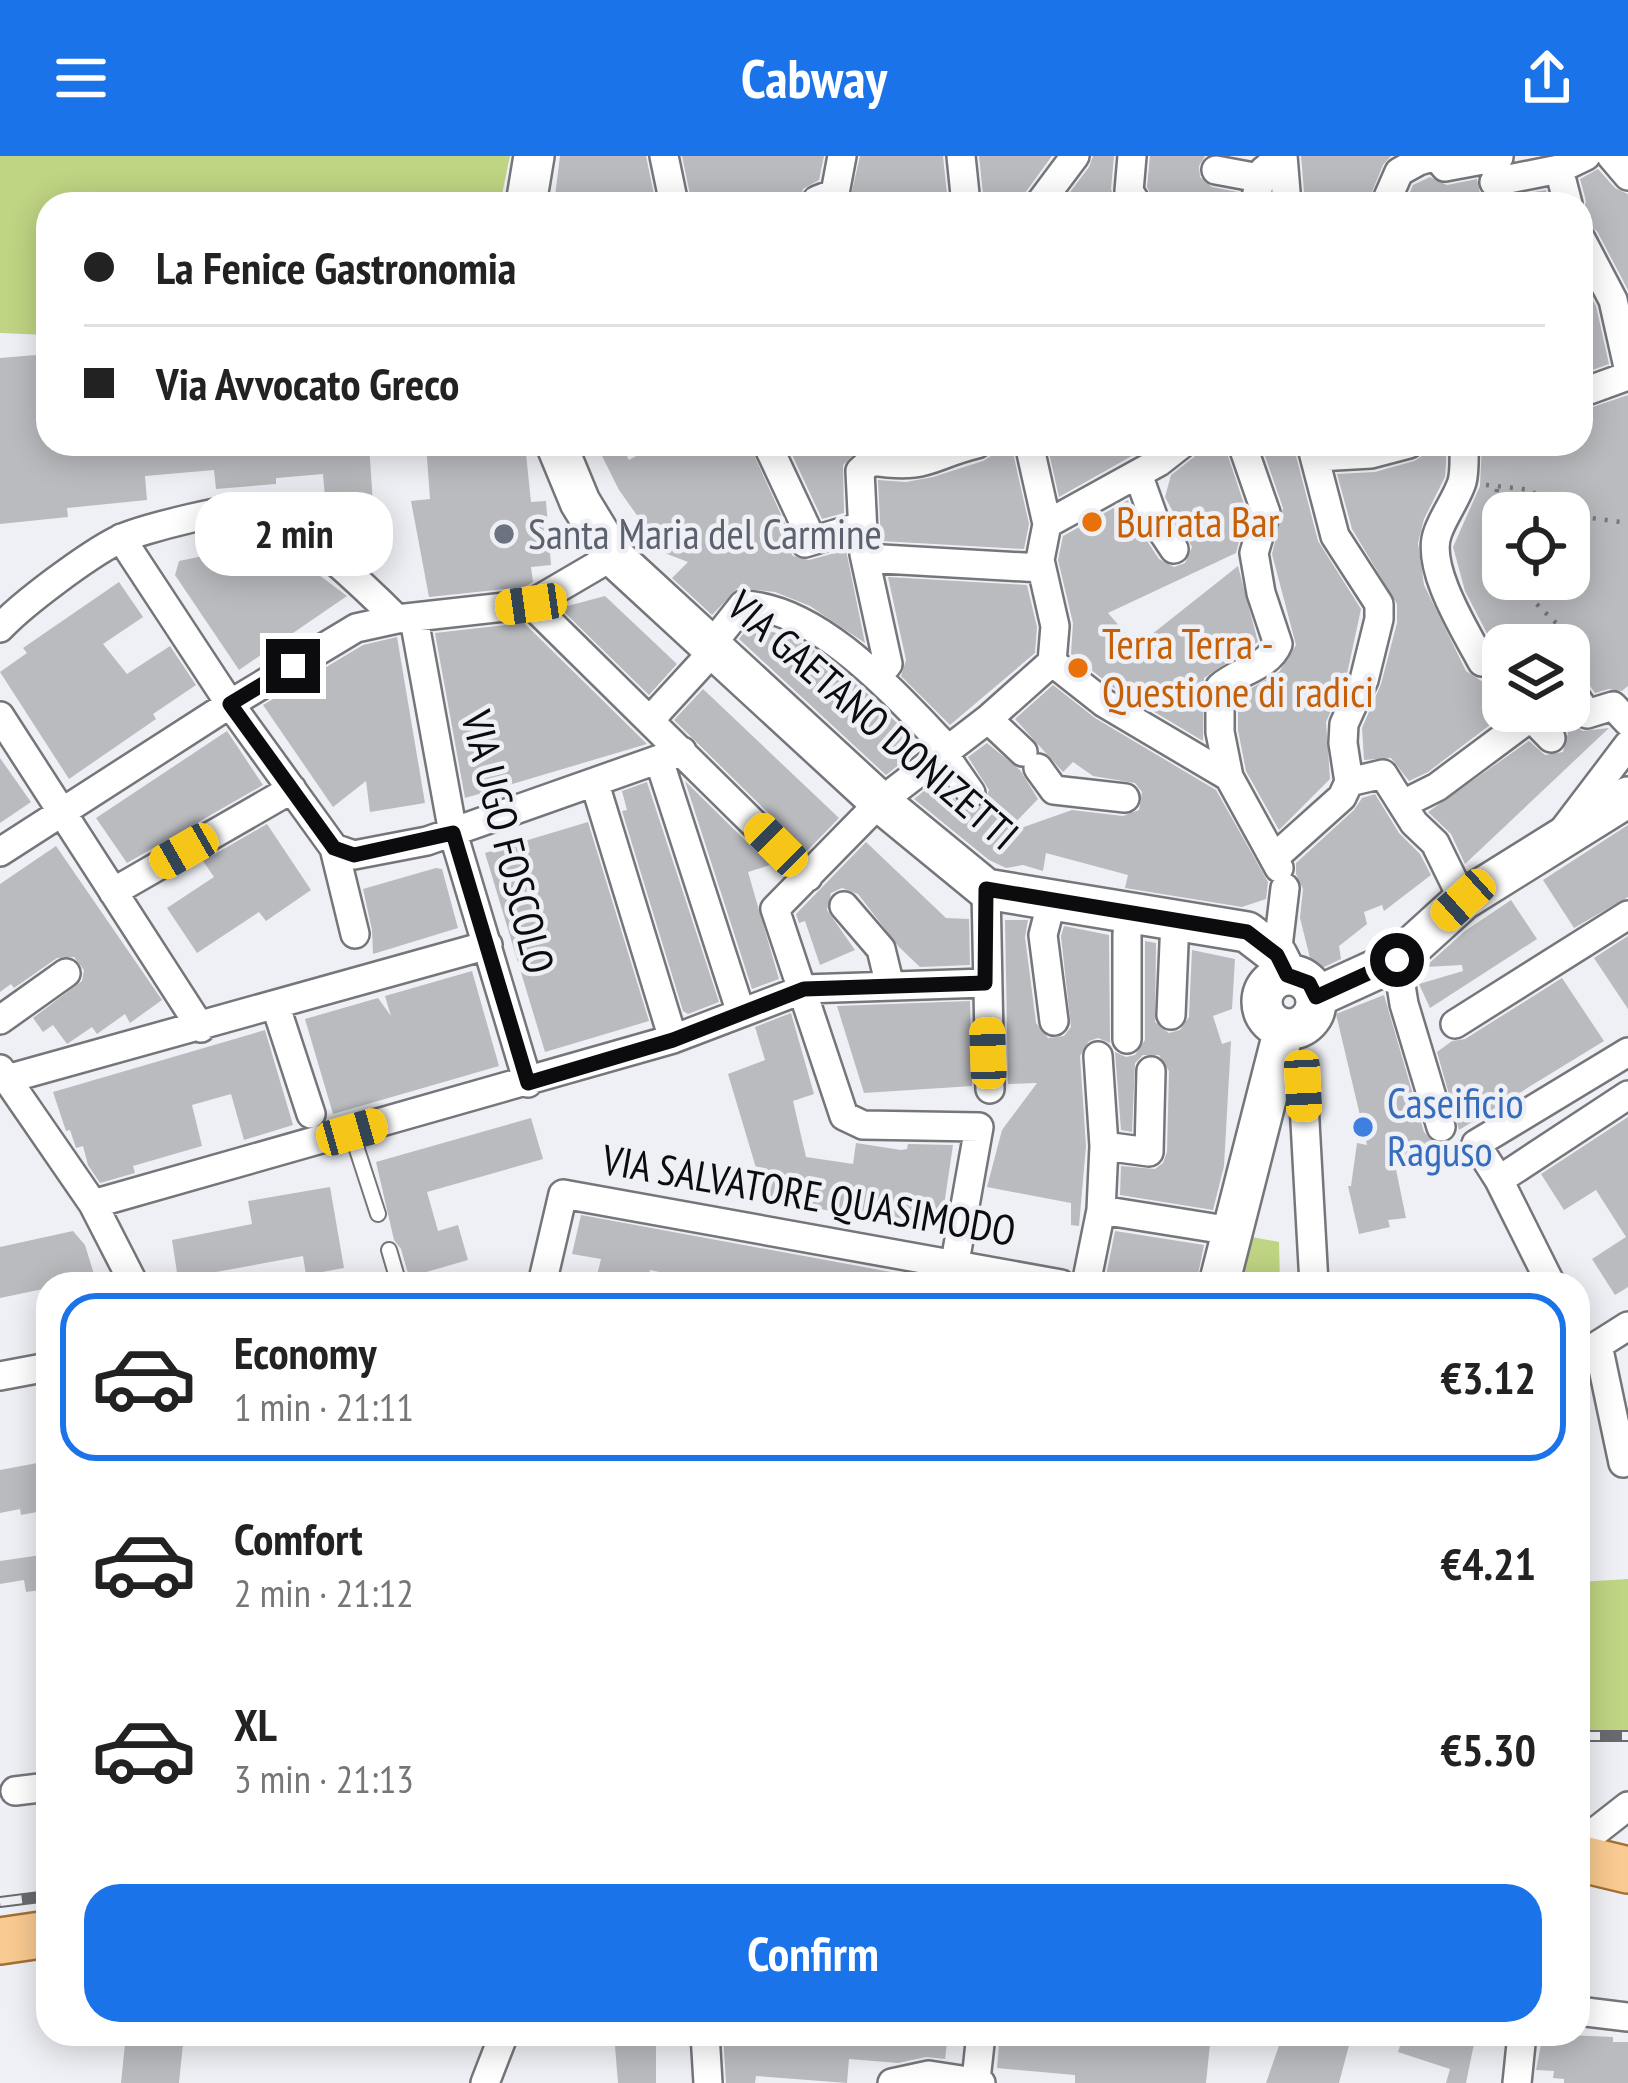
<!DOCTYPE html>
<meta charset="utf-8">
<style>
:root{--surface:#fff;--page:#f2f2f2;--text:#222;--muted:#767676;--line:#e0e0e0;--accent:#1a73e8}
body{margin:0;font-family:"PT Sans Narrow",sans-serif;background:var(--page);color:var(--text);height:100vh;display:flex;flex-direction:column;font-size:45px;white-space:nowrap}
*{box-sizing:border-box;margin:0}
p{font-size:39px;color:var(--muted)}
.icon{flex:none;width:66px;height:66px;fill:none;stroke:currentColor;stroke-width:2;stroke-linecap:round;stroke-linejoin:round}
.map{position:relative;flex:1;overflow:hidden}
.drawer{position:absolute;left:36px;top:1116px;width:1554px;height:774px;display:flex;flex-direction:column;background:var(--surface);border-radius:36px;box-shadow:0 6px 30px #0003}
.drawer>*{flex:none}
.top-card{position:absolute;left:36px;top:36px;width:1557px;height:264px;border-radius:36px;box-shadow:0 6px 30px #0003;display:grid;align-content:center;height:264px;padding:0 48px;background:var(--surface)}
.tools{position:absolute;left:1482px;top:336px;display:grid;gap:24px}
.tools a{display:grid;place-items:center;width:108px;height:108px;border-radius:24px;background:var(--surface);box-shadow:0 6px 30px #0003;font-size:60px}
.end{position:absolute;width:54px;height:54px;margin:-27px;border:15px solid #0c0c0e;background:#fff;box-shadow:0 0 0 6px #fff}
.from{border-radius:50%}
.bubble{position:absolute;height:84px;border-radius:36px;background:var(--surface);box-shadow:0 6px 30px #0003;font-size:39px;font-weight:700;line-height:84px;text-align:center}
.car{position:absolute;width:36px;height:72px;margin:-36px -18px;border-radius:15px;box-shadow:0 0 9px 3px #0007;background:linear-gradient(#f5c518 24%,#345 0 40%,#f5c518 0 76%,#345 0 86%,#f5c518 0)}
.top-card b{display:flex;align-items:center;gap:42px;height:114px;font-size:45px}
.top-card b+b{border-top:3px solid var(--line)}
.top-card i{width:30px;height:30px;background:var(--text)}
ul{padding:21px 0 0;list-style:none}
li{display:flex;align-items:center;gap:36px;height:168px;margin:0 24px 18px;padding:0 24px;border:6px solid transparent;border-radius:36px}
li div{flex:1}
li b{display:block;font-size:45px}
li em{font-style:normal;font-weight:700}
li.on{border-color:var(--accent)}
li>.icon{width:108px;height:108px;stroke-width:1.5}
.action{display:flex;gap:24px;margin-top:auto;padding:24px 48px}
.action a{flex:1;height:138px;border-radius:36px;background:var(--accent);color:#fff;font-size:48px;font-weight:700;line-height:138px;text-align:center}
header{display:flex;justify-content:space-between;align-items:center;height:156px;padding:0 48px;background:var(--accent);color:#fff;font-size:54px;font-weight:700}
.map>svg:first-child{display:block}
.green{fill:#bfd583}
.building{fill:#b9bbbf;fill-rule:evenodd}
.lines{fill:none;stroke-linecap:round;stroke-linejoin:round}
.lane-casing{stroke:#75767a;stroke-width:18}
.street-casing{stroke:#75767a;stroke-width:32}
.secondary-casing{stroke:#75767a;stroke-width:44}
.primary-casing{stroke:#a37033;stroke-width:50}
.path{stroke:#77787b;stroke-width:4.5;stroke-dasharray:3 9;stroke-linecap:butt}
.lane{stroke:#fff;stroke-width:14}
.street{stroke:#fff;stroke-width:27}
.secondary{stroke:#fff;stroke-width:39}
.primary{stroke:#f9ca91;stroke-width:45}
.rail-casing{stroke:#696a6d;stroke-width:12}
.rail{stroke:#eff0f5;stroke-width:8;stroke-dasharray:22;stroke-linecap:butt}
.route{stroke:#0c0c0e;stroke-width:15}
.food-dot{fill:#e8710a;stroke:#eff0f5;stroke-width:4.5}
.worship-dot{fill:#6b7280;stroke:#eff0f5;stroke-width:4.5}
.shop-dot{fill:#3f7fe0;stroke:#eff0f5;stroke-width:4.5}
.labels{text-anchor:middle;stroke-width:9;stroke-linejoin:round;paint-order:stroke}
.food-label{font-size:42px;fill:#c56008;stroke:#eff0f5;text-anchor:start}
.worship-label{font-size:42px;fill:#5b616d;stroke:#eff0f5;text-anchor:start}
.street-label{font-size:42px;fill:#0c0c0e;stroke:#eff0f5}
.shop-label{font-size:42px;fill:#366cbe;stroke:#eff0f5;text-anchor:start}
</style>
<header><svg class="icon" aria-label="menu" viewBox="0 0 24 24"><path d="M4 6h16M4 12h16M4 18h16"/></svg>Cabway<svg class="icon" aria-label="share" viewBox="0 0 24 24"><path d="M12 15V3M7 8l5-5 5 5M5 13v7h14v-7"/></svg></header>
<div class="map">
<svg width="1628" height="1927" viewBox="0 0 1628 1927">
<rect width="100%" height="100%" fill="#eff0f5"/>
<path class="green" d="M0,0H510L500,48H48V179L0,177Z
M1241,1079L1279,1086L1280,1128H1230Z
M1628,1423V1576L1578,1577V1426Z"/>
<path class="building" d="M560,0H646L656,48H554Z
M682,0H824L819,24L803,33L799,48H692Z
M860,0H943L948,48H849Z
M979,0H1052L1025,37L1021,48H984Z
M1093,0H1114L1111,33L1116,48H1061L1089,11Z
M1150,0H1205L1199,10L1200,21L1212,31L1238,36L1236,48H1155L1147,31Z
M1301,0H1391L1383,9L1367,48H1305Z
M1598,13L1615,32L1628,38V134L1597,75L1581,65L1586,45L1580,23Z
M1430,21L1447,29L1477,23L1480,37L1489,43L1546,34L1549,48H1405L1413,29Z
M1581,122L1596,150L1609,208L1581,218Z
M48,198V288H369L373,348L380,378L335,381L328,376L323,318L276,322V328L216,333L214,314L145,320L147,344L67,352L68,361L0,368V202Z
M1628,239V530L1622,535L1609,533L1595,537L1583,520L1569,513V489H1493L1465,435L1453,391L1480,330L1482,288H1581V255ZM1503,357H1569V423H1503Z
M426,288H525L531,346L546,345L551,409L531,411L533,426L525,431L429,441L411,345L430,343Z
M596,288H621L629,304L657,288H749L788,374V393L793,400L809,404L846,394L865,487L810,450L775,436L738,432L712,459L672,422L688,406L649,391L636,365L639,362L619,334Z
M787,288H865L843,309L844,357L822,363Z
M995,288H1011L1029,368L1024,393L881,385L878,324L906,326L933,321L983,305L991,300Z
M1047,288H1153L1059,341Z
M1200,288H1224L1247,357L1236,397L1108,457L1137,490L1238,410L1258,486L1204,522L1203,585L1114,532L1071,498L1073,467L1058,404L1063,380L1128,344L1139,373L1159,403L1174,411L1185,407L1192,391L1165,341L1171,319L1194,301Z
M1261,288H1293L1318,385L1361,453L1347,518L1326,566L1330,623L1279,674L1246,615L1238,574V540L1279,516L1296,489L1272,398L1283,352Z
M1427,288H1446V307L1445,321L1424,363L1418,387L1424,429L1466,515L1503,539V555L1507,556L1428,616L1409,625L1391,602L1364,604L1362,572L1381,528L1397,467V448L1352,373L1337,318L1375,316L1414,305L1422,300Z
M241,371H255L347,440L239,514L175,419L179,405L223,396Z
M888,421L1027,429L1037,471L1035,497L950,569L901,520L906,504Z
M119,426L143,461L103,488L127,518L170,490L196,529L153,558L156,563L69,623L0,516L27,497L23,492Z
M605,440L677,508L649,539L560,452Z
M524,467L647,588L465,642L435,477Z
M750,469L793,482L819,497L869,539L921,591L886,619L739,483Z
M397,481L425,647L370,656L366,625L333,651L263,549L363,489Z
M1053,529L1095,562L1216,634L1268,726L1266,743L1242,751L1125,732L1128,719L1046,697L1043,715L1023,709L1006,712L989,704L914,643L939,623L962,653L982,651L989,634L968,601L987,587L1020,614L1038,643L1004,678L1072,654L1123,660L1139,654L1142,636L1135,627L1093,620L1073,606L1063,616L1015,563Z
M703,533L839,662L807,695L674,564Z
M1550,555H1563L1582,575L1609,572L1465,708L1451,678L1428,656L1529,585L1545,599L1563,596L1568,577Z
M227,575L263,629L127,707L96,662Z
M0,602L31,646L0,667Z
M685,625L770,709L748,716L779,823L752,833Z
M647,626L719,846L688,858L683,855L622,655L627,654L622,635Z
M1375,638L1399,677L1420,698L1431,719L1384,755L1382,749L1364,756L1367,768L1339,790L1341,803L1318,814L1311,806L1300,762L1303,733L1296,718V707L1354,654L1362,642Z
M588,666L649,865L545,896L485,697Z
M267,668L311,734L266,765L259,756L197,797L167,752L214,721L203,705Z
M1628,669V741L1574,772L1543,724Z
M866,686L946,762L969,763L970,809L920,811L899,791L858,738L842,732L831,737L827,754L855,794L820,809L805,765L799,767L796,758Z
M56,690L162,844L130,867L125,858L97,878L92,871L67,888L53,869L43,876L33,862L82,825L84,814L74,801L57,802L14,832L11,828L0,836V728Z
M436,712L442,713L458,772L373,798L372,774L363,733Z
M1511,744L1537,783L1430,852L1419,828L1463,815L1462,809L1425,811L1465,775Z
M1005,764H1028L1025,781L1036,867L1048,882L1064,880L1071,871L1061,780L1064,770L1109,779L1110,887L1098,882L1089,885L1080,900L1086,990L1079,1070L1071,1069V1047L987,1031L1002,974L1037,927L1008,928Z
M1628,780V853L1594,802Z
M1145,785L1156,787L1155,866L1169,877L1180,874L1189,861L1192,794L1235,803L1232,853L1213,860L1222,888L1231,885L1224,1010L1213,1054L1120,1039L1121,1010L1155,1013L1163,1007L1167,996L1169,915L1159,899H1143L1135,907L1132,976L1121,974L1115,896L1126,901L1135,899L1145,884Z
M472,815L499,910L333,958L305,863L378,842L391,860L385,840Z
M1562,822L1604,885L1459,974L1437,896L1452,885L1465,883Z
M1384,839L1424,976L1436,988L1435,993L1416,999L1418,1012L1394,1004L1406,1062L1388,1064L1390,1071L1359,1078L1348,1030H1351L1357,987L1367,989L1336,858Z
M970,845L972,930L864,937L837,850Z
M791,857L814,938L793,945L806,1001L853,1008L856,987L901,994L907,993L908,988L953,989L941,1070L861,1055L860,1060L851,1059L765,1042L728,918L765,904L755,871Z
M265,874L293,969L244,984L231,938L192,949L202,990L133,1010L135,1017L100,1027L88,1009L83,990L76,992L70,974L66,975L53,936Z
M1628,961V1131L1615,1139L1592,1103L1626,1081L1596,1034L1564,1054L1541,1018Z
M531,962L543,1003L427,1036L438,1075L458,1069L468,1104L409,1121L401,1093L394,1084L376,1006Z
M330,1031L344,1112L306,1119L303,1100L178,1123L172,1084L252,1068L248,1045Z
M581,1059L907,1119L906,1128H719L650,1114L647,1128H595L601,1103L572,1098Z
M73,1075L85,1089L97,1128H48V1132L0,1142V1091Z
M1115,1075L1204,1089L1196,1128H1147L1106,1120Z
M48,1305V1354L21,1359L20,1353L0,1357V1314Z
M48,1398V1433L26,1436L24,1424L0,1428V1405Z
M126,1878H184L179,1927H121Z
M614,1878H651L652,1887H656V1927H618Z
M723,1878H948L945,1903L926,1901L898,1907L849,1903L847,1927L756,1920L755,1927H726Z
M1000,1878H1211L1206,1927H1075V1919L997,1912Z
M1283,1878H1352L1339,1927H1266Z
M1404,1878H1476L1466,1927H1446L1450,1913L1398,1896Z
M1543,1878L1613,1881V1886H1628V1927H1564V1923L1553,1922L1554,1915L1536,1914Z"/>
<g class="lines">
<defs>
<path id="lane" d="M351,975L378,1058
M389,1094L399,1128
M348,1128L368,1125L369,1128"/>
<path id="street" d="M664,0L674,48
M961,0L966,48
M1132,0L1129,35L1137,48
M1283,0L1287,48
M1416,0L1419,5L1436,0L1445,11L1499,1
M1611,0L1628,20
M1559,13L1568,48
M1216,14L1259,22
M1494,26L1559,13L1586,0
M817,48V44L835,37L842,0
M1039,48L1075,0
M1254,48L1263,15L1281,0
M1385,48L1399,16L1419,5
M1581,83L1613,144L1628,211
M1581,237L1628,220
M767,288L806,371L805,387L862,370
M1029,288L1047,368L1040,404L1055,470L1052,506L1104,547L1229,621L1279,712
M1311,288L1335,380L1379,448V463L1364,524L1344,568L1343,587L1349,626
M1464,288C1464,299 1465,315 1462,326C1457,342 1444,359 1438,376C1424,410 1466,476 1482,506L1495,507L1503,521
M1318,301L1371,298L1409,288
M1138,318L1154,363L1174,393
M1047,368L1159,306L1182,288
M121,382L230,548L334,692L355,778
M865,402L1041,412
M531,448L808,721
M414,463L453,677L528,927
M0,472C22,448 88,399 118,384C138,374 242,347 261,353C292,361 372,438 397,463
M712,488L743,449C821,452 897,541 949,594
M878,520L888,508L864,398L860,315L871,305C928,314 928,300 977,288
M1569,531L1587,558L1613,550L1628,566
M1525,555L1551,582
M0,560L201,872
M988,563L1023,596
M650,564L716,492
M944,598L971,637
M659,604L741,857
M1038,612L1054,634L1125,642
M1229,621L1220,576V531C1238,515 1269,511 1278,488L1261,437L1254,397L1266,357L1242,288
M595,628L673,883
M1403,648L1437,631L1531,561
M1565,672L1628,589
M334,692L354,699L427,685L682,595
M0,696L230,548L356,472L397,463L531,448L613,400
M1275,701L1342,641L1349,626L1383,618L1414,667L1435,687L1463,744
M986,733L990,933
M113,736L292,633
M1052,744L1043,779L1054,865
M844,750L881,793L890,830
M1277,799L1285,732
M1397,804L1404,848L1441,971
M276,851L311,958
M1171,859L1175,764
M0,864L66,817
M1455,868L1628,759
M1127,883V778L1130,757
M1277,898L1303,930L1314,1128
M0,913L93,1048L134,1128
M7,923L488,789
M1104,990L1149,996L1151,915
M1499,1024L1628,939
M93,1048L673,883L804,833L985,827
M1101,1054L1232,1075
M955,1106L979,971L863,969L844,960L775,753L880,646L988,563L1052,506
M542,1128L563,1038L1061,1128
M1086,1128L1101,1054L1104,990L1098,900
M1551,1128L1499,1024L1476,988L1628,896
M1598,1189L1623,1307L1628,1305
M1598,1189L1628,1170
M0,1220L48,1211
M15,1635L48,1631
M1578,1694L1591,1679L1628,1650
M1578,1855L1628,1861
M705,1878L708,1927
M976,1924L981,1878
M485,1927L504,1878
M892,1927L929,1919L981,1927
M1517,1927L1522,1878"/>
<path id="secondary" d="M526,48L534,0
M556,288L580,346L613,400L880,646L986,733L1247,776L1277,799L1287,819
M1262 846a27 27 0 1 1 54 0a27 27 0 1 1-54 0Z
M1316,841L1397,804L1463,744L1628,641
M1219,1128L1284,873"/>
<path id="primary" d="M1578,1702L1628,1714
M0,1785L48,1778"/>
</defs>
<use href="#lane" class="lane-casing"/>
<use href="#street" class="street-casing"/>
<use href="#secondary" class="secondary-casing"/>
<use href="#primary" class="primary-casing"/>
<path class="path" d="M1486,329L1532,334L1543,352L1552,357
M1497,333C1494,364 1488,387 1503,415
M1569,359L1628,367
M1511,423L1555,466L1584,488L1575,508"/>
<use href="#lane" class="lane"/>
<use href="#street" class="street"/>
<use href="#secondary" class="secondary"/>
<use href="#primary" class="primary"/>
<defs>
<path id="rail" d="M1578,1580H1628
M0,1746L48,1740"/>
</defs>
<use href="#rail" class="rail-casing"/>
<use href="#rail" class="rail"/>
</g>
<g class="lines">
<path class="route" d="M293,510L230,548L334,692L354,699L453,677L528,927L673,884L804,833L985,827L986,733L1247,776L1277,799L1287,819L1309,827L1316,841L1397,804"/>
</g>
<g class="food-dot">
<circle cx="1092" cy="366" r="12"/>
<circle cx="1078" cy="512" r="12"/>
</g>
<circle class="worship-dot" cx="504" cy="378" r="12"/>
<circle class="shop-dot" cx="1363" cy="971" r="12"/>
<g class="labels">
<g class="food-label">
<text x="1116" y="381">Burrata Bar</text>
<text x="1102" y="503">Terra Terra -<tspan x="1102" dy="48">Questione di radici</tspan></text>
</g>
<g class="worship-label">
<text x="528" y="393">Santa Maria del Carmine</text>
</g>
<g class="street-label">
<text transform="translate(873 564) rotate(41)" y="15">VIA GAETANO DONIZETTI</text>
<text transform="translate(508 686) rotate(76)" y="15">VIA UGO FOSCOLO</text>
<text transform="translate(809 1039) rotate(10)" y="15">VIA SALVATORE QUASIMODO</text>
</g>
<g class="shop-label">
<text x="1387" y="962">Caseificio<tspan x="1387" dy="48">Raguso</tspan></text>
</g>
</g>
</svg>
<div class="tools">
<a><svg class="icon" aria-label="locate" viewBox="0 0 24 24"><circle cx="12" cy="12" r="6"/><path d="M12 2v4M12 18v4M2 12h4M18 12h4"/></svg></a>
<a><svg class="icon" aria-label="layers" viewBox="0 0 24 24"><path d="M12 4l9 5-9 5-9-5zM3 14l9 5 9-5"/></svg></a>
</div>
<i class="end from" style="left:1397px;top:804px"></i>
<i class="end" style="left:293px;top:510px"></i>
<div class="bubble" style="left:195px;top:336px;width:198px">2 min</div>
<i class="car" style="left:531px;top:448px;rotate:262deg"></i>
<i class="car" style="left:776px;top:689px;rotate:315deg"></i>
<i class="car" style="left:184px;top:695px;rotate:240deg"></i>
<i class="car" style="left:1463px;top:744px;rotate:228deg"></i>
<i class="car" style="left:988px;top:897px;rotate:358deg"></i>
<i class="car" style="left:1303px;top:930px;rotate:177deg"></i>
<i class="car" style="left:352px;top:976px;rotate:74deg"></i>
<div class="top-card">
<b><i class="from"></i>La Fenice Gastronomia</b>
<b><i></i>Via Avvocato Greco</b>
</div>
<section class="drawer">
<ul>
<li class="on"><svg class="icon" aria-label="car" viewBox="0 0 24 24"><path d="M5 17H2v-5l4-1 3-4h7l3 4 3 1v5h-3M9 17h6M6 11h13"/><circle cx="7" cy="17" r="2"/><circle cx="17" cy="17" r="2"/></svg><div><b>Economy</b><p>1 min · 21:11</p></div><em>€3.12</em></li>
<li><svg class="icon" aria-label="car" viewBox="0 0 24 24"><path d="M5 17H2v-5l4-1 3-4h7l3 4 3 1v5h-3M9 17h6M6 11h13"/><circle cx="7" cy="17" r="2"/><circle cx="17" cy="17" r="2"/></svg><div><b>Comfort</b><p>2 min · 21:12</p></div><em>€4.21</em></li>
<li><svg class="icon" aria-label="car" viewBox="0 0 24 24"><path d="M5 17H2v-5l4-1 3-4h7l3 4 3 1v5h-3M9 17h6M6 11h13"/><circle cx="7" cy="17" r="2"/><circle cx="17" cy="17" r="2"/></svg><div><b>XL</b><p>3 min · 21:13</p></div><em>€5.30</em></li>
</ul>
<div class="action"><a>Confirm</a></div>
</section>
</div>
